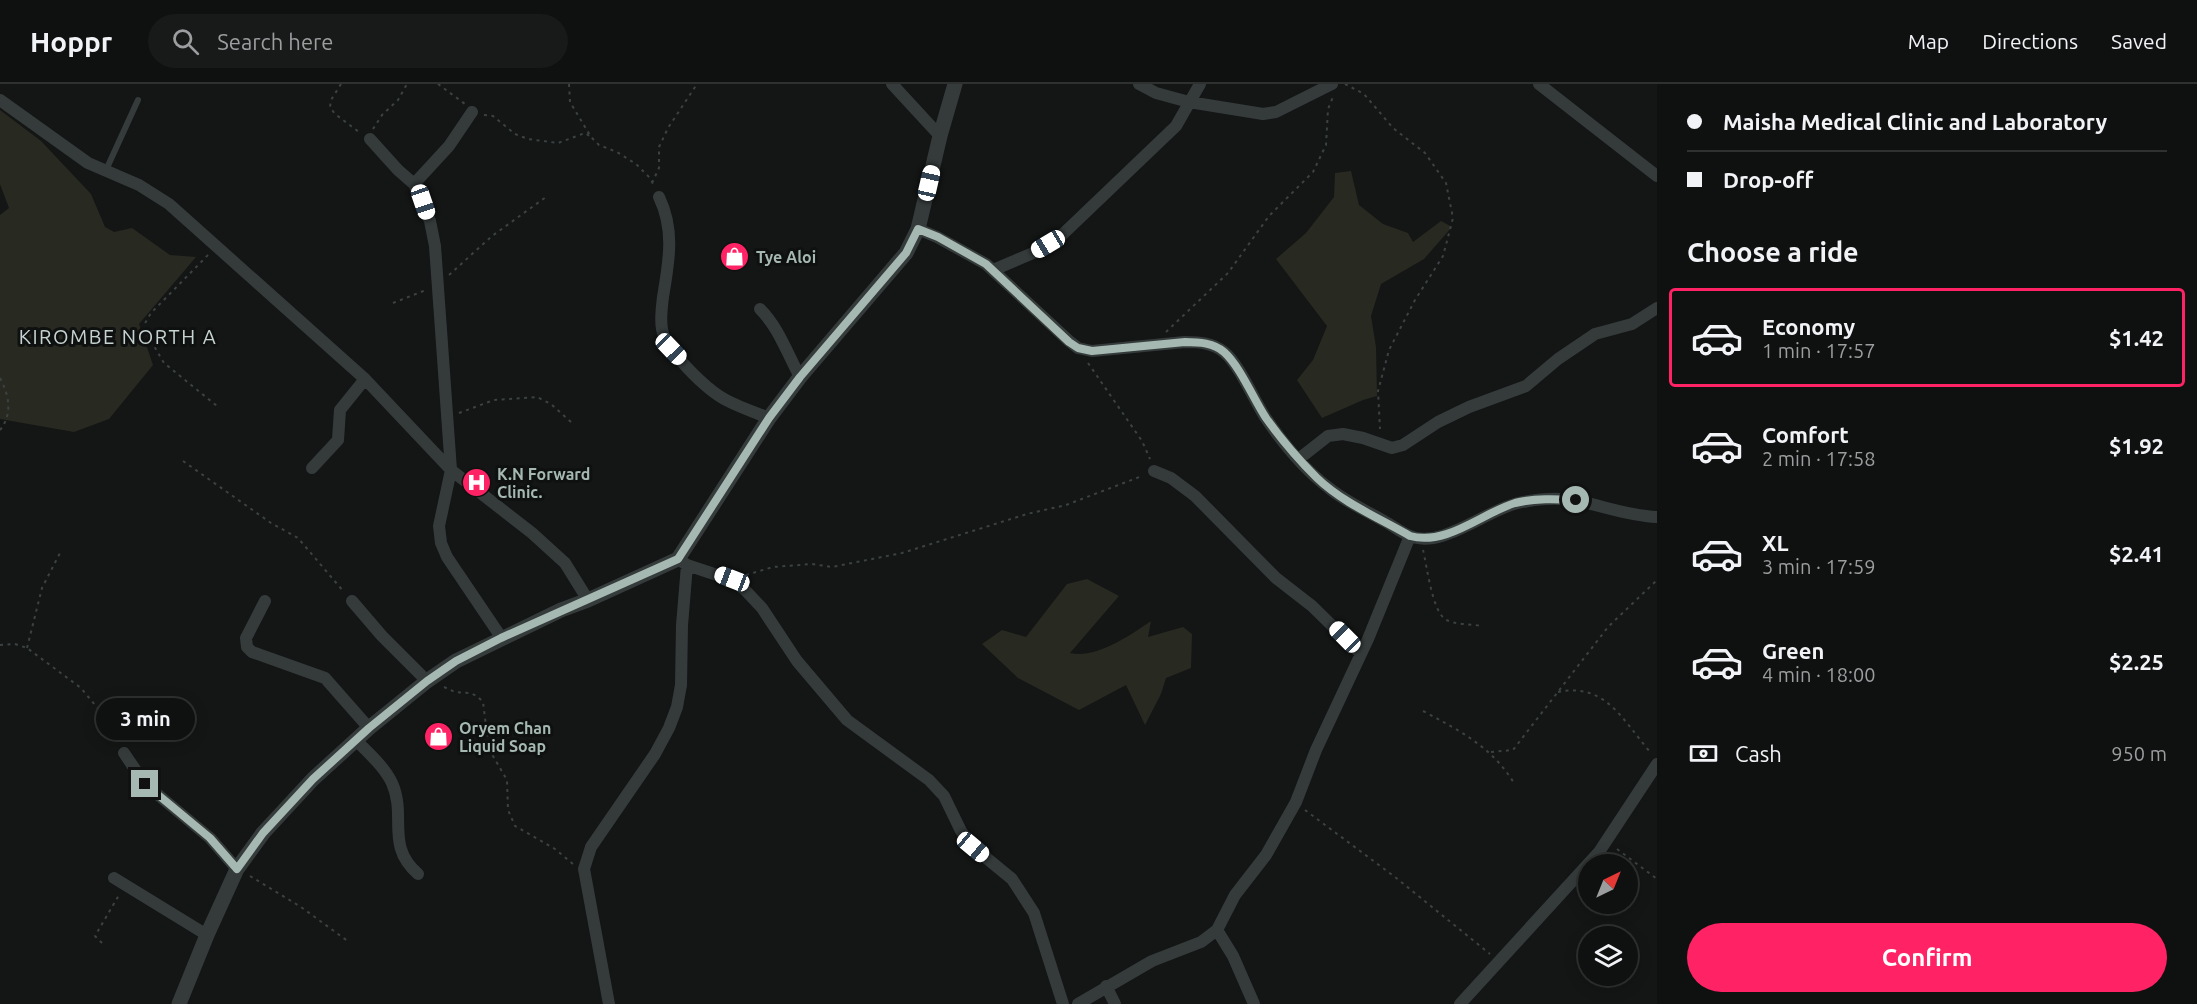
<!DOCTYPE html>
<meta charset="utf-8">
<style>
:root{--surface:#0f1010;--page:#181919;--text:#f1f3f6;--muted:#9b9d9f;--line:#2f3030;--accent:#ff2365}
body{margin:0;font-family:Ubuntu,sans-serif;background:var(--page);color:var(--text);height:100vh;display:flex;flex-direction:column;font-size:22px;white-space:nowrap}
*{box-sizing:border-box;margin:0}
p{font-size:20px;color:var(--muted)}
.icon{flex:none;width:33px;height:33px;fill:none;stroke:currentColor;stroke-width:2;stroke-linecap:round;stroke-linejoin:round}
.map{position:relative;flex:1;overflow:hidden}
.panel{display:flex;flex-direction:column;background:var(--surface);width:540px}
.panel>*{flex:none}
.guide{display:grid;align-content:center;height:132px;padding:0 30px;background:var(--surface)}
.needle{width:39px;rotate:43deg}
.buttons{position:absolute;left:1578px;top:770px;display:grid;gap:12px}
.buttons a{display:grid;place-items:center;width:60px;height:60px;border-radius:50%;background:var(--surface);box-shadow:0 3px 15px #0003,0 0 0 2px var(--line);font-size:30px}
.end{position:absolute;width:27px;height:27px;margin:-14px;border:8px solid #a5b8b2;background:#111;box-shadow:0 0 0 3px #111}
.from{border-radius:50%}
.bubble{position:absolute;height:42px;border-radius:21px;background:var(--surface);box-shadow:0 3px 15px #0003,0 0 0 2px var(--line);font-size:20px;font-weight:600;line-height:42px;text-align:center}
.car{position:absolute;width:18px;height:36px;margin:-18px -9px;border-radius:8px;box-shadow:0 0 4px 2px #0007;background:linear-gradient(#fff 24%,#345 0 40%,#fff 0 76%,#345 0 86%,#fff 0)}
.guide b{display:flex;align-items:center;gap:21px;height:57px;font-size:22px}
.guide b+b{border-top:2px solid var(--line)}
.guide i{width:15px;height:15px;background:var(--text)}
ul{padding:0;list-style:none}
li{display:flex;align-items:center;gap:18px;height:99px;margin:0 12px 9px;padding:0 18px;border:3px solid transparent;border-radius:6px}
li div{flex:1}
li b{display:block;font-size:22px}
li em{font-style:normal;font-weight:600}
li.current{border-color:var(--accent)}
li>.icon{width:54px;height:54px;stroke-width:1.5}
h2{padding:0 30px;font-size:27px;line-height:72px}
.pay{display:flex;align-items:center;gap:15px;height:66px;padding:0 30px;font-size:22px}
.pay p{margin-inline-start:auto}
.cta{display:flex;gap:12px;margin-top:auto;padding:12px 30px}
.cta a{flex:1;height:69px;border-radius:36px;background:var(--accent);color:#fff;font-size:24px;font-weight:600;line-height:69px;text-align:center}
header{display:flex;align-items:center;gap:36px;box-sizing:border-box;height:84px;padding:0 30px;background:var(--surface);border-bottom:2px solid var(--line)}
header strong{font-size:28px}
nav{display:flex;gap:33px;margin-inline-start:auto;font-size:21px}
.search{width:420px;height:54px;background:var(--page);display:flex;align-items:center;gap:15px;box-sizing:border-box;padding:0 21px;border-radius:33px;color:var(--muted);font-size:22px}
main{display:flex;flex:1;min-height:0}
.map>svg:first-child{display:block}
.green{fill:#282920}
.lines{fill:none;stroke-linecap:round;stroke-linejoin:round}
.path{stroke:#3b4241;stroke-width:2;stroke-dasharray:3 4.5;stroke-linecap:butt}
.service{stroke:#353b3b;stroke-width:6}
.minor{stroke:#353b3b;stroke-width:12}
.tertiary{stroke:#353b3b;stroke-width:15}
.route{stroke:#a5b8b2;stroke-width:8}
.labels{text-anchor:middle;stroke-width:6;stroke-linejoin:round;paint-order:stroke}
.poi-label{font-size:16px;font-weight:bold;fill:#a5b8b2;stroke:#0f1111;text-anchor:start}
.quarter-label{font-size:20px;letter-spacing:1.5px;fill:#c6d3d0;stroke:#0f1111}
</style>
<header>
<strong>Hoppr</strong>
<div class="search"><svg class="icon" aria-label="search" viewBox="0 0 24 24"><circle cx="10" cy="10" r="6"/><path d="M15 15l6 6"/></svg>Search here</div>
<nav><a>Map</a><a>Directions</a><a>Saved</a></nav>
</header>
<main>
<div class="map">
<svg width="1657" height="920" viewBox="0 0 1657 920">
<rect width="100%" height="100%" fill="#141616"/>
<path class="green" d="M0,26L41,57L91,110L105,143L114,148L132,144L170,171L196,173L139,240L153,281L109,335L74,348L0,335V131L9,124L0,100Z
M1351,87L1359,121L1383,140L1408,149L1413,158L1441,137L1452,143L1424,175L1381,200L1371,232L1376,263L1377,312L1363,316L1322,334L1297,296L1313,276L1327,242L1276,175L1306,149L1334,113L1335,89Z
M1087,495L1119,512L1070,569C1097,575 1130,551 1151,537L1148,553L1183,543L1192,550L1191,584L1166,594L1161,610L1145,641L1126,601L1079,626L1018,594L982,560L1002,546L1026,553L1067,500Z"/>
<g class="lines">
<path class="path" d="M341,0L331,16L330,23L335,30L359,48
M438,0L465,20
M569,0L570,18L591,53L599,61L617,68L636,80L650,94L654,102
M1345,0L1364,10L1393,44L1425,69L1446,99L1453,134L1443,172L1415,216L1389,266L1378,307L1380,345
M484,31L493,32L515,50L528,55L558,59L585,49L591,53
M373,45L382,31L398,16L407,0
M652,99L659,84V63L668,44L697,0
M208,171L151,229L144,241L148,252L164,279L217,322
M449,191L492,152L546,113
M393,219L426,206
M1166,248L1228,189L1269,132L1313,88L1326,61L1328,25L1333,13
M1088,279L1142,357L1150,375
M0,294C9,311 13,330 0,346
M459,329L494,316L537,313L551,320L571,338
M183,377L271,439L298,454L344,508
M1423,466C1427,482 1432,526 1445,535C1454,541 1471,540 1483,542
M746,491L773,483L812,480L832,483L902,469L1027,430L1066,421L1142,392
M0,561L15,560L27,564L81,604L105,633L119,658
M27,564L42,504L61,467
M444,603L455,608L470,609L477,612L483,618L487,650L493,672L507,696L508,726L515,742L555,765L573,780
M1558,608C1606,598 1623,637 1651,669
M1423,627C1460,647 1491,662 1514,699
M1491,668L1513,666L1608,543L1657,496
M1305,726L1395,793L1490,870
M1617,765L1657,795
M250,792L301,823L349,858
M102,859L95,852L119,811"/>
<path class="service" d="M106,86L138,16"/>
<path class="minor" d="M892,0L940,52
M1139,0L1156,9L1189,18L1263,30L1276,28L1332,0
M1539,0L1657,92
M0,16L88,79L139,101L169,120L365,295L451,386L532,449L565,479L588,516
M370,55L398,86L414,100L430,137L435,162L451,386L439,442L441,459L447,473L501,553
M414,100L449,62L472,28
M659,113C675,146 669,177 663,213C662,222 660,235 662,245C665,266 707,306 726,316C739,323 754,328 769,334
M918,145L937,153L986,180L1069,257L1078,264L1092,267L1185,258C1199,258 1213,259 1224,268C1239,280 1254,316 1265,333C1282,358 1305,386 1329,404C1346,418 1365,426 1384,437C1392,441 1399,447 1408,451C1440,467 1486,426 1518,419C1537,415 1558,413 1577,417C1604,422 1629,432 1657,433
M993,186L1033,169L1063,150L1176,42L1200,0
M760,225C779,244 787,269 800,293
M1300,374L1328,352L1343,350L1363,354L1392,364L1403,361L1438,338L1469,323L1526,302L1558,275L1595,250L1632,240L1657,224
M312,384L338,356L340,326L365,295
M1154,387L1171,394L1195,412L1276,494L1312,522L1361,570
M678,475L687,481L732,496L745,506L762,524L797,577L847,636L929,696L944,712L961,747L973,763L1012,795L1034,829L1063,920
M265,517L246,554L247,563L252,568L325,594L369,644
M352,517L382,552L427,597
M356,656C368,669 384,682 392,699C407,733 385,761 418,790
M124,669L145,700L210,754L237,785
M114,794L207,851
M1217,846L1233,872L1254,920
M1106,902L1115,920
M609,920L584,785L591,763L655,670L669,644L677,623L681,601L682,541L687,481
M1078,920L1152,877L1201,858L1217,846L1235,811L1266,771L1296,718L1316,666L1368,555L1410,452
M1460,920L1599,768L1657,680"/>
<path class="tertiary" d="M179,920L207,851L237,785L263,749L313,695L369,644L427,597L456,577L561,526L588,516L678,475L769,334L800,293L906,169L918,145L940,52L955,0"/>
</g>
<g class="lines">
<path class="route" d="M145,700L210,754L237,785L263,749L313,695L369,644L427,597L456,577L501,554L678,475L769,334L800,293L906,169L918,145L938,153L986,180L1069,258L1078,264L1092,267L1185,258C1199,258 1214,259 1224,268C1240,282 1254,316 1266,334C1281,355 1299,376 1317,394C1343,419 1379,434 1410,452C1447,462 1482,429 1515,419C1535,414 1556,415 1576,416"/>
</g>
<defs>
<symbol id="shop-disc" viewBox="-11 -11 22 22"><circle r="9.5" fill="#ff2365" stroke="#0f1111"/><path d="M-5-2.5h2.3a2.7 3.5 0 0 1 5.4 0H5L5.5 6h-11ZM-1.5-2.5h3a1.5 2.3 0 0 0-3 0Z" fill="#fff"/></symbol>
<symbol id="hospital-disc" viewBox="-11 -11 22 22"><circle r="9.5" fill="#ff2365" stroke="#0f1111"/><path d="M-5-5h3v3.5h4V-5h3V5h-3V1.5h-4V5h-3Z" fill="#fff"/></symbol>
</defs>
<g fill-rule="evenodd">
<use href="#shop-disc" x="718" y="156" width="33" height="33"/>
<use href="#hospital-disc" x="460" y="382" width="33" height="33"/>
<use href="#shop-disc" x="422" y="636" width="33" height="33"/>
</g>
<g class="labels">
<g class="poi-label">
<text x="756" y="179">Tye Aloi</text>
<text x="497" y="396">K.N Forward<tspan x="497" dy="18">Clinic.</tspan></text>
<text x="459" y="650">Oryem Chan<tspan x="459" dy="18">Liquid Soap</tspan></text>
</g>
<g class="quarter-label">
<text x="118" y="260">KIROMBE NORTH A</text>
</g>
</g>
</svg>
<div class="buttons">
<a><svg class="needle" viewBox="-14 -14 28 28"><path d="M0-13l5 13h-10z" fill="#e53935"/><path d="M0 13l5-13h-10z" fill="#9b9d9f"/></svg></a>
<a><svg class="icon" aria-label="layers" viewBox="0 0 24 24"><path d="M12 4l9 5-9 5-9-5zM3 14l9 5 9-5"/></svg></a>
</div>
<i class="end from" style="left:1576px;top:416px"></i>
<i class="end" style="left:145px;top:700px"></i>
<div class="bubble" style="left:96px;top:614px;width:99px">3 min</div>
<i class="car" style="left:929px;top:99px;rotate:13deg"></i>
<i class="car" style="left:423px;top:118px;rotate:161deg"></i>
<i class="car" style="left:1048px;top:160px;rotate:239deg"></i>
<i class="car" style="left:671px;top:265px;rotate:136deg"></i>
<i class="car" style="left:732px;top:495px;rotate:291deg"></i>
<i class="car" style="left:1345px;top:553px;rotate:315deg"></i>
<i class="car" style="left:973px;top:763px;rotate:130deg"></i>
</div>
<section class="panel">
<div class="guide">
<b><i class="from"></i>Maisha Medical Clinic and Laboratory</b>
<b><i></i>Drop-off</b>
</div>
<h2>Choose a ride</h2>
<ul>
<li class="current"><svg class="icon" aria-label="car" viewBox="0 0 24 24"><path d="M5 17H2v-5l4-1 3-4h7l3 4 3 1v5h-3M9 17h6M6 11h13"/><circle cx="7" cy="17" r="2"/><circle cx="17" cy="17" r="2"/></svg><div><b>Economy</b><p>1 min · 17:57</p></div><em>$1.42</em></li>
<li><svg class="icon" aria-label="car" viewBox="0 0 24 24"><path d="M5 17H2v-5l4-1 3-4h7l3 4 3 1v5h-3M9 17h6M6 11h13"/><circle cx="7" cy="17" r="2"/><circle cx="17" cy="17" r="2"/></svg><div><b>Comfort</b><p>2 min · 17:58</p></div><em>$1.92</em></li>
<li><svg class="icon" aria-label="car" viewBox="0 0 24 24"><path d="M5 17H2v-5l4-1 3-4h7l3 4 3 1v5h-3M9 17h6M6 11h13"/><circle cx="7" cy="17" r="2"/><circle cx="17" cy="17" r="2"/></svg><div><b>XL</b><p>3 min · 17:59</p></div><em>$2.41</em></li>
<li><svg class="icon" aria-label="car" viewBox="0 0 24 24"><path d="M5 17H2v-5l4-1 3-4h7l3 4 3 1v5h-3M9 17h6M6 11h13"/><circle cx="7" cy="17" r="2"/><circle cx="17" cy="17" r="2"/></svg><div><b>Green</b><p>4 min · 18:00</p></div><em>$2.25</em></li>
</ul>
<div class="pay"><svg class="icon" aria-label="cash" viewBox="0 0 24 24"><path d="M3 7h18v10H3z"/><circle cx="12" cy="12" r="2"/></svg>Cash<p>950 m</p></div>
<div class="cta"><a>Confirm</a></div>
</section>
</main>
